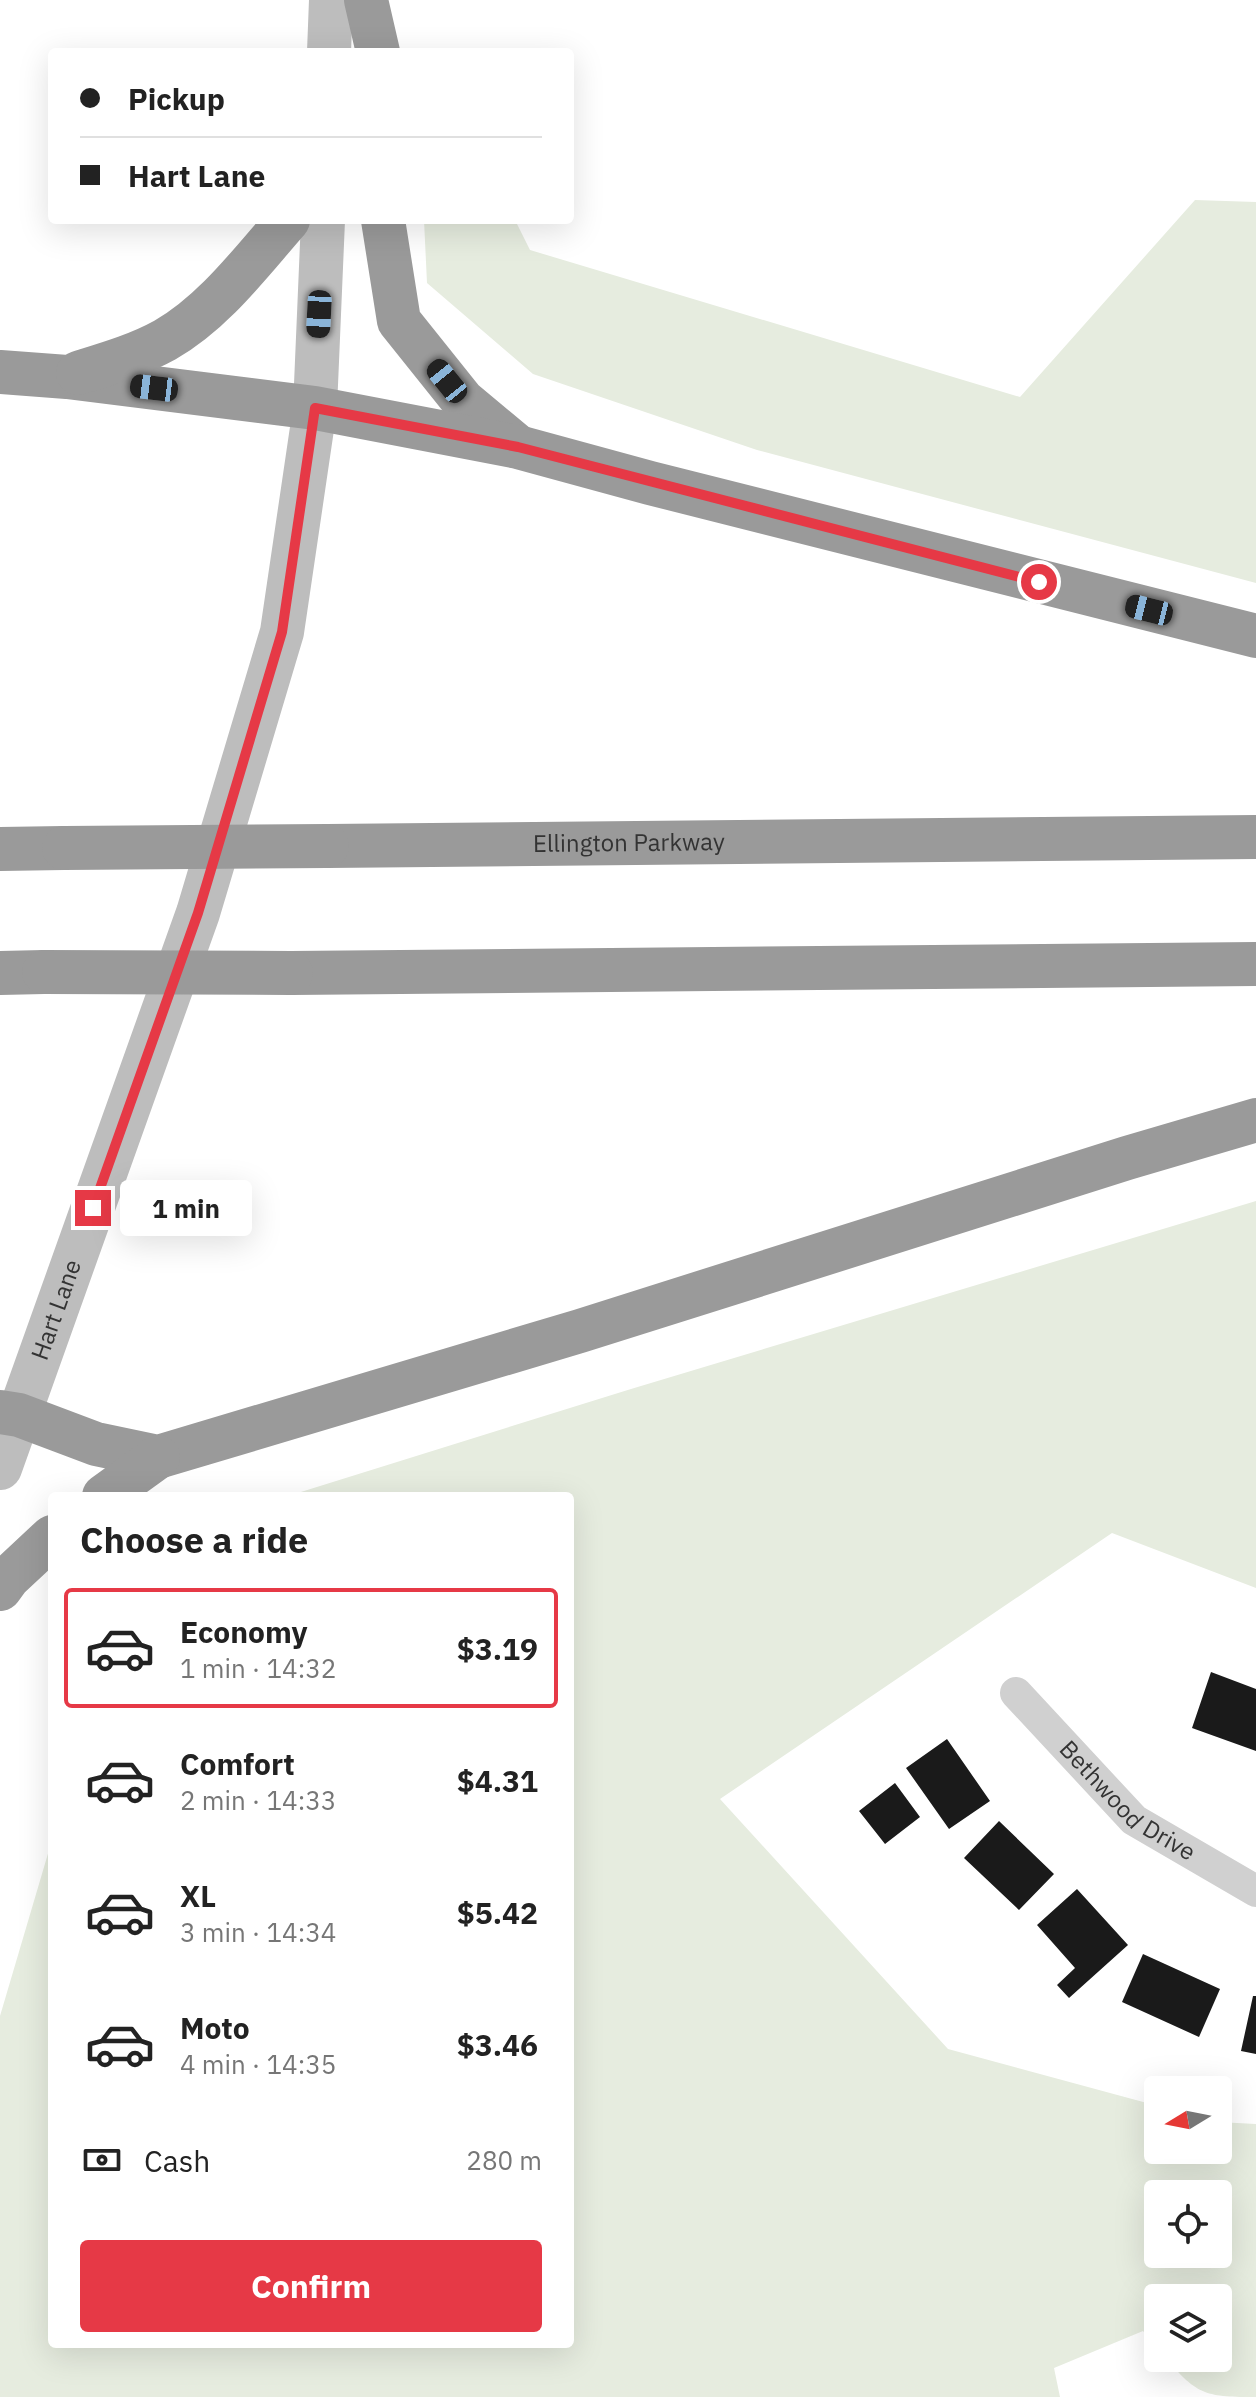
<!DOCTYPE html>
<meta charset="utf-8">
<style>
:root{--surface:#fff;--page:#f6f6f6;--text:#222;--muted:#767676;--line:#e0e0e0;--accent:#e63946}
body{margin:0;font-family:"IBM Plex Sans",sans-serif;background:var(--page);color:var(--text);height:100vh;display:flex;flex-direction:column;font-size:30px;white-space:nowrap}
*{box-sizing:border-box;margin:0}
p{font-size:26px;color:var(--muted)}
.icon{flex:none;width:44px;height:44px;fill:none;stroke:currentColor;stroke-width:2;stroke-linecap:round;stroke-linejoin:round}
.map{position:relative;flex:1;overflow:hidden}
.sheet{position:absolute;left:48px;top:1492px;width:526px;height:856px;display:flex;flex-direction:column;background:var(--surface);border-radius:8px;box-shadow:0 8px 32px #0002}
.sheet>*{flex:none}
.guide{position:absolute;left:48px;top:48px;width:526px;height:176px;border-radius:8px;box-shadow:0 8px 32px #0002;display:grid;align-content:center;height:176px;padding:0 32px;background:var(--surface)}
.needle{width:52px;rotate:260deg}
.tools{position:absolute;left:1144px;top:2076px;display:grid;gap:16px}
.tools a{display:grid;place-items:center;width:88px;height:88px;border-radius:8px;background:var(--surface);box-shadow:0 8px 32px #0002;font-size:40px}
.end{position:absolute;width:36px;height:36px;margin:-18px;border:10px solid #e63946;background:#fff;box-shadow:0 0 0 4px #fff}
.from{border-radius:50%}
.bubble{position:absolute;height:56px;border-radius:8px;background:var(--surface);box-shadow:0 8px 32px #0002;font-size:26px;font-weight:800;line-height:56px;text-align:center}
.car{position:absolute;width:24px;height:48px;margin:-24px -12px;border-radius:10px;box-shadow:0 0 6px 2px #0007;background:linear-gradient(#222 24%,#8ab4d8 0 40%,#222 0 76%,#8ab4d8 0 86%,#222 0)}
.guide b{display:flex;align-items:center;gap:28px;height:76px;font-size:30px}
.guide b+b{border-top:2px solid var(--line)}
.guide i{width:20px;height:20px;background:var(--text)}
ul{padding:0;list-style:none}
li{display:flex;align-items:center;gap:24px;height:120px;margin:0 16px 12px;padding:0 16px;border:4px solid transparent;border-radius:8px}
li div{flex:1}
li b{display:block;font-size:30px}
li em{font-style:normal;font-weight:800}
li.active{border-color:var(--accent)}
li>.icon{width:72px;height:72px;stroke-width:1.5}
h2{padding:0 32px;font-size:36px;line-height:96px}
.pay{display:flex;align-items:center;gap:20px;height:88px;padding:0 32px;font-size:30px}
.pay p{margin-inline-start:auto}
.button{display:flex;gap:16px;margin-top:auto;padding:16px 32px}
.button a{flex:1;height:92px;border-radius:8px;background:var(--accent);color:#fff;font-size:32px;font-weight:800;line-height:92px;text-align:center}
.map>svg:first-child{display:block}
.green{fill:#e6ecdf;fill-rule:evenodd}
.building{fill:#1a1a1a}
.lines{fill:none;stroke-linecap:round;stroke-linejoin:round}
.street{stroke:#d0d0d0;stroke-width:32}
.secondary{stroke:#bdbdbd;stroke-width:44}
.highway{stroke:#9a9a9a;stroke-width:44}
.highway-bridge{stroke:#9a9a9a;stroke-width:44}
.route{stroke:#e63946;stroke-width:10}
.labels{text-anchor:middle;stroke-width:8;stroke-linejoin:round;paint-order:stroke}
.street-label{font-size:24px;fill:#333;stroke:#fff}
</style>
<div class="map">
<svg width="1256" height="2397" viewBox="0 0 1256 2397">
<rect width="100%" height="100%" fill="#fff"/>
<path class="green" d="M1195,200L1256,202V583L757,450L533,374L427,283L424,220H515L530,250L1020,397Z
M1256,1201V1588L1112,1533L720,1799L948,2049L1158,2106V2150H1218V2122L1256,2124V2397C1208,2397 1197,2396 1166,2358H1218V2298H1158V2349L1143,2331L1054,2368L1060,2397H0V2016L52,1840V2344H570V1496H288L631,1389ZM1158,2194H1218V2254H1158Z"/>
<path class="building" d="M1211,1672L1256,1689V1751L1192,1728Z
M947,1739L990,1801L949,1829L906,1768Z
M895,1783L920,1817L885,1844L859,1811Z
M999,1821L1054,1874L1019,1910L964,1858Z
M1077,1889L1128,1945L1069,1998L1057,1985L1075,1968L1037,1925Z
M1143,1954L1220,1989L1199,2037L1122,2002Z
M1253,1996H1256V2054L1241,2051Z"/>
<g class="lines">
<path class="street" id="s1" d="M1016,1693L1134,1820L1256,1891"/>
<g class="secondary">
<path d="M329,52L331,0"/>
<path id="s2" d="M0,1468L198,913L282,632L315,408L323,220"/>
</g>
<g class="highway">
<path d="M366,0L378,52"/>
<path d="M383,220L399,321L463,401L517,446"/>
<path d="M0,372L67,377L315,408L518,447L650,483L1256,636"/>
<path d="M78,373C107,364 138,355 165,340C214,312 251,262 288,220"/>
<path id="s3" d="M327,846L1256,837"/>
<path d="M0,849L64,848"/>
<path d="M0,973L44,972"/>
<path d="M291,973L1256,964"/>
<path d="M0,1412L19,1415L96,1444L158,1457L580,1331L1127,1158L1256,1120"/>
<path d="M104,1496L158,1457"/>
<path d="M0,1589L8,1578L52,1537"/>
</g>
<path class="highway-bridge" d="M64,848L327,846
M44,972L291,973"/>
</g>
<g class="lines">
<path class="route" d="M93,1208L198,913L282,632L315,408L518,447L1039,582"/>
</g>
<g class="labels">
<g class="street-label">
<text dy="8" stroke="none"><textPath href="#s3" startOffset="302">Ellington Parkway</textPath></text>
<text dy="8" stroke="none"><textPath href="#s2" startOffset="168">Hart Lane</textPath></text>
<text dy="8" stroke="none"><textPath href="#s1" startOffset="156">Bethwood Drive</textPath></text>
</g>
</g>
</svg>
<div class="tools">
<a><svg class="needle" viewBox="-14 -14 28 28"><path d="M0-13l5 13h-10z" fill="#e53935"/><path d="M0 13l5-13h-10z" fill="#767676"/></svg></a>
<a><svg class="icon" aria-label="locate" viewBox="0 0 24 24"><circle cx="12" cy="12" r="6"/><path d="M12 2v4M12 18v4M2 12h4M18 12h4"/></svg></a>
<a><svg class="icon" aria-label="layers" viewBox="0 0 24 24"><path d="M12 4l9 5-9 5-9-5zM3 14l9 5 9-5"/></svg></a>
</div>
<i class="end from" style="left:1039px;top:582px"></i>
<i class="end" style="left:93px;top:1208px"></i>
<div class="bubble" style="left:120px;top:1180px;width:132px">1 min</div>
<i class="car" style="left:319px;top:314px;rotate:183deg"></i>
<i class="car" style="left:447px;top:381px;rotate:321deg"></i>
<i class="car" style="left:154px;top:388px;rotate:277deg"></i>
<i class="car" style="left:1149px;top:610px;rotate:284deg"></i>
<div class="guide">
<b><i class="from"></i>Pickup</b>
<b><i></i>Hart Lane</b>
</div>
<section class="sheet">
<h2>Choose a ride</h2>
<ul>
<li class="active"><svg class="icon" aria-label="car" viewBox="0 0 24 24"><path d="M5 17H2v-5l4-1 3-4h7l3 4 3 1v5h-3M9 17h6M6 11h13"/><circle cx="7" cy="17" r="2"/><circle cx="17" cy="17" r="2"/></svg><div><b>Economy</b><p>1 min · 14:32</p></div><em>$3.19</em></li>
<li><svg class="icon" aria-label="car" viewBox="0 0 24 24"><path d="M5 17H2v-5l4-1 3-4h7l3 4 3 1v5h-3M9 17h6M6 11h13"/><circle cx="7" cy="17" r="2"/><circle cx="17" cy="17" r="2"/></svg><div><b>Comfort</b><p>2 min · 14:33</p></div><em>$4.31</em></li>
<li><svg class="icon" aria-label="car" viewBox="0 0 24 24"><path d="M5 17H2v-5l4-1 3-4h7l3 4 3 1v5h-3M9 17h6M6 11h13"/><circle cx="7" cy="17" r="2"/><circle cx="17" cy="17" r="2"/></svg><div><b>XL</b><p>3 min · 14:34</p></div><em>$5.42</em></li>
<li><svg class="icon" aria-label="car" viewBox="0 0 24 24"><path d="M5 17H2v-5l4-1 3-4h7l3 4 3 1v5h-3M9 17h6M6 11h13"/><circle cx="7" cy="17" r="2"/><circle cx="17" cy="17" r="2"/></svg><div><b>Moto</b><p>4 min · 14:35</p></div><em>$3.46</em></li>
</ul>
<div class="pay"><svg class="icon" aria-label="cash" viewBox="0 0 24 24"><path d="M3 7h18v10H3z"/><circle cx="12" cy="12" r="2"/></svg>Cash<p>280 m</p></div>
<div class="button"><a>Confirm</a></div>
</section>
</div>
